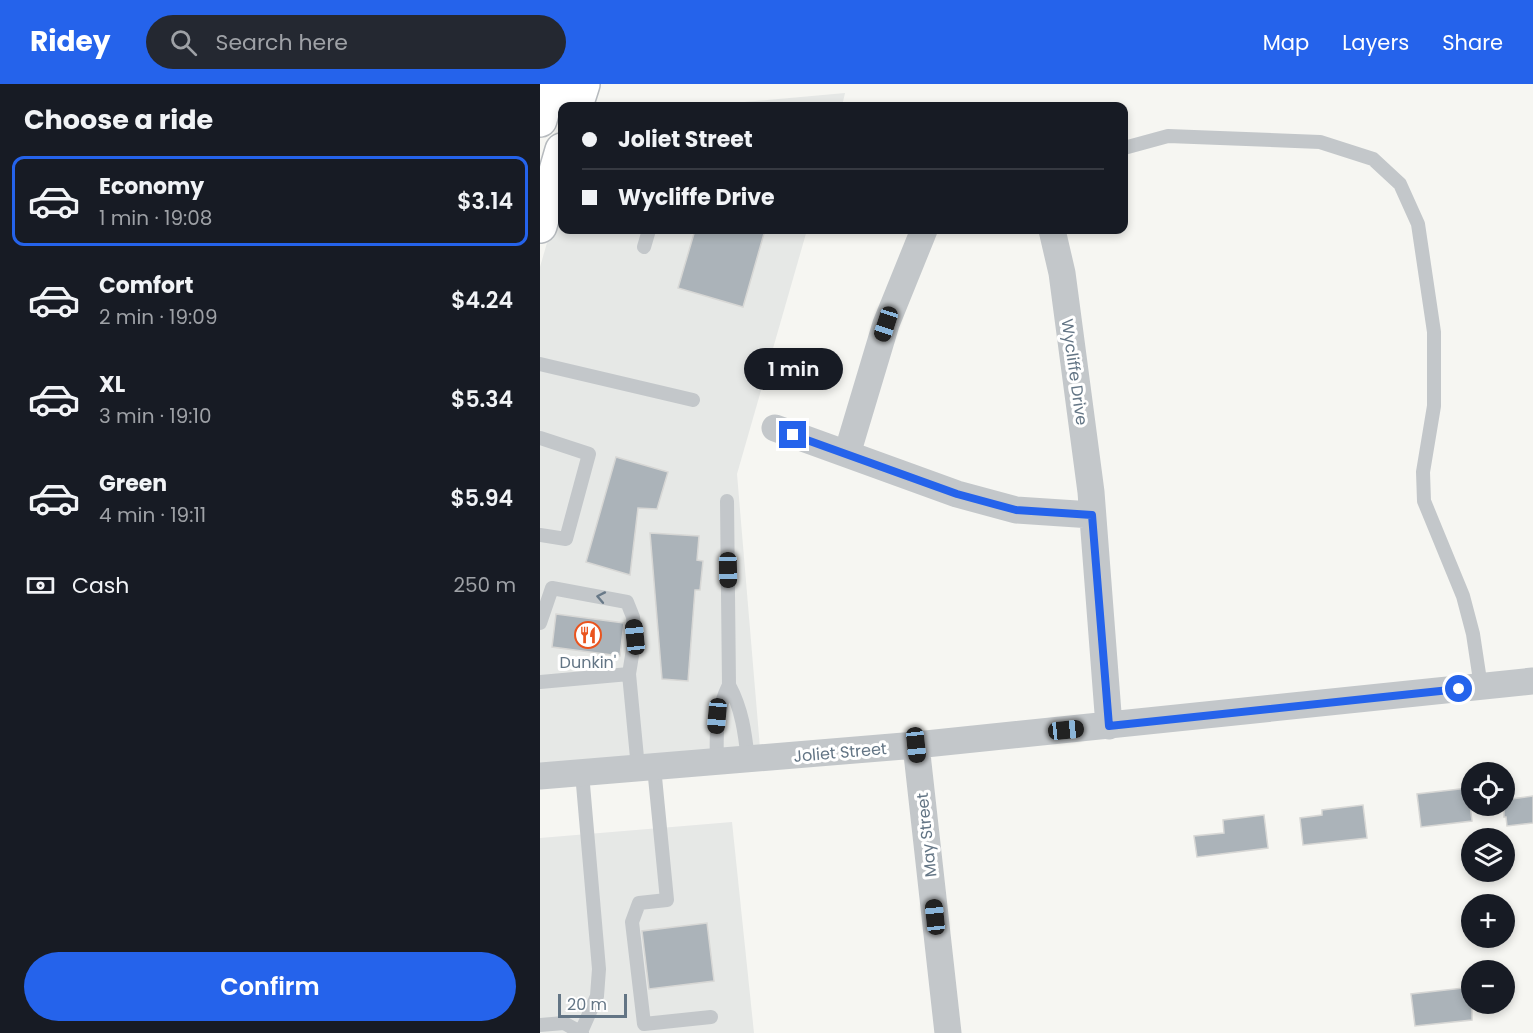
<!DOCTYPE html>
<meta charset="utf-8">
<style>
:root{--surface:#171b24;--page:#242831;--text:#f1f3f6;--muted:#9ea1a6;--line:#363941;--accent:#2563eb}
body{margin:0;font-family:Poppins,sans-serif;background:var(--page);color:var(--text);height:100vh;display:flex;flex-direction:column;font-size:22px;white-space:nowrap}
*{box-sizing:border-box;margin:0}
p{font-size:20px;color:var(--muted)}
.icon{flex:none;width:33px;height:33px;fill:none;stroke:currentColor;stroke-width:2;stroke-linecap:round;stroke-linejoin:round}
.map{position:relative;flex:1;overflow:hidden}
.side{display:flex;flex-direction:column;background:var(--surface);width:540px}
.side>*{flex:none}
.top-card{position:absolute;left:18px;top:18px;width:570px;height:132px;border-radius:12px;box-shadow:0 3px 9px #0003;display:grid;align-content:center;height:132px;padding:0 24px;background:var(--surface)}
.fabs{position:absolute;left:921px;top:678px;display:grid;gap:12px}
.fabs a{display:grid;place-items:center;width:54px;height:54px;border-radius:50%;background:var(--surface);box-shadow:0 3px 9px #0003;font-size:30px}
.scale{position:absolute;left:18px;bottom:15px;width:69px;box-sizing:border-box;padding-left:6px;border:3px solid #637585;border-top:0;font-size:16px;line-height:21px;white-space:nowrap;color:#637585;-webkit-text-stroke:4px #fff;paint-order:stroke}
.end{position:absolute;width:27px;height:27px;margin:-14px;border:8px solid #2563eb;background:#fff;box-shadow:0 0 0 3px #fff}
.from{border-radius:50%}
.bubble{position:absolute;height:42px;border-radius:21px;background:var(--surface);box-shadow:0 3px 9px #0003;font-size:20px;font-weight:600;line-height:42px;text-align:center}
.car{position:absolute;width:18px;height:36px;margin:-18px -9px;border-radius:8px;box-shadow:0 0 4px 2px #0007;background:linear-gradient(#222 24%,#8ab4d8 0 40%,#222 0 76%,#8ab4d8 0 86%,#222 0)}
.top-card b{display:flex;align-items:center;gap:21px;height:57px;font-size:22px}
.top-card b+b{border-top:2px solid var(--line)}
.top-card i{width:15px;height:15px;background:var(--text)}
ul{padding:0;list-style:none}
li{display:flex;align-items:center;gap:18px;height:90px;margin:0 12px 9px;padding:0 12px;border:3px solid transparent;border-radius:12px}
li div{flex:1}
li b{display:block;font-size:22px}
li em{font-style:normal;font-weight:600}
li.active{border-color:var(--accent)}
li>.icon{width:54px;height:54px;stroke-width:1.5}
h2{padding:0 24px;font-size:27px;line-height:72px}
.pay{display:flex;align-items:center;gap:15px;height:66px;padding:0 24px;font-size:22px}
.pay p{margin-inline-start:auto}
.cta{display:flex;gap:12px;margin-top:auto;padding:12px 24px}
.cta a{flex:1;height:69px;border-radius:36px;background:var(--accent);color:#fff;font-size:24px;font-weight:600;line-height:69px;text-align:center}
header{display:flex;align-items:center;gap:36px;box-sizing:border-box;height:84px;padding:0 30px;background:var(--accent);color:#fff}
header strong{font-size:28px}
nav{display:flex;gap:33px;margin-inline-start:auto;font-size:21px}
.search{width:420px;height:54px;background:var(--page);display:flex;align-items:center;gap:15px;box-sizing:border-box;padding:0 21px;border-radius:33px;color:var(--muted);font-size:22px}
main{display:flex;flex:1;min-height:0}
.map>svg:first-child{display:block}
.built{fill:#e6e8e6}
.building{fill:#abb3b9;stroke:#d7d7d5;stroke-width:1.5}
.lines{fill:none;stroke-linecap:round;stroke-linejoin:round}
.primary-casing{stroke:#b6babe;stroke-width:36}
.lane{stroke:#c3c7ca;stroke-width:14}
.street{stroke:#c3c7ca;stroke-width:27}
.primary{stroke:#fff;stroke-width:33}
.oneway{stroke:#687988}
.route{stroke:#2563eb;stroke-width:8}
.labels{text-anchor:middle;stroke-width:6;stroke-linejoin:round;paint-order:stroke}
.street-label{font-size:16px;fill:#637585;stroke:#fff}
.poi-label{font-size:16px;fill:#637585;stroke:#fff}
</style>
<header>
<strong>Ridey</strong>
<div class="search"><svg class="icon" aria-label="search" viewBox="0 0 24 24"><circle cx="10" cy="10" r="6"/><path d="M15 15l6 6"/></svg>Search here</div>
<nav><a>Map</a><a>Layers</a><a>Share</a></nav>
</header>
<main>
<section class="side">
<h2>Choose a ride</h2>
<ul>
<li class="active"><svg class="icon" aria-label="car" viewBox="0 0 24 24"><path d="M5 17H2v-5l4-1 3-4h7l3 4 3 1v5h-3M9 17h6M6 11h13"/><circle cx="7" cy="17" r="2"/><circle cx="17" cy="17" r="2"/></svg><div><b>Economy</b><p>1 min · 19:08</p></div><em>$3.14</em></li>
<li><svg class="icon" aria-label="car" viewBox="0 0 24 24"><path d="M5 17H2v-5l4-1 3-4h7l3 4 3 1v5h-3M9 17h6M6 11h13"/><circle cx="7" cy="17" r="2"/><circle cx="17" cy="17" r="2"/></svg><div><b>Comfort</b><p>2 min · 19:09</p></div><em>$4.24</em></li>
<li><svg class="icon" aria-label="car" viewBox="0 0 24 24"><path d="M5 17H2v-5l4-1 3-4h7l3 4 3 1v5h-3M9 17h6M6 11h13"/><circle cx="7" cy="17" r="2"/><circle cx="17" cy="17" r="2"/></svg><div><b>XL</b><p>3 min · 19:10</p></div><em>$5.34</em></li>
<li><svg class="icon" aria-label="car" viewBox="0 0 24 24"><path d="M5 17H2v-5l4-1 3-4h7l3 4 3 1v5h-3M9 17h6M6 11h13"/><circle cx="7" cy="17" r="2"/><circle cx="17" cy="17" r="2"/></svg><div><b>Green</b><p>4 min · 19:11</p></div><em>$5.94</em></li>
</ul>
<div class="pay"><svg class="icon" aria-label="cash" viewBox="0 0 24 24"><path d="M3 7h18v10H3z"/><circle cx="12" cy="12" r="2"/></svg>Cash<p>250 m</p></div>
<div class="cta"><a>Confirm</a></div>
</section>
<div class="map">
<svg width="993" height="949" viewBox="0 0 993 949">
<rect width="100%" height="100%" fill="#f6f6f2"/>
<path class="built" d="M305,9L302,22H159Z
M22,107V146H267L197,390L220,664L0,685V183Z
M192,738L214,949H0V754Z"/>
<path class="building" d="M155,146H225L203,223L138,204Z
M76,373L128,388L117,425L98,424L90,491L46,478Z
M110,449L159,452L157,476L163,477L160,506H155L148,597L122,595Z
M16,530L84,539L80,572L12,563Z
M928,704L932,737L881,743L877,710Z
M993,712V739L967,742L966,733H964V716Z
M823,721L827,754L763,761L760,734L782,731V726Z
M724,731L728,764L657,773L654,752L684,749L683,736Z
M167,839L174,897L109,905L102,847Z
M932,903V936L875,942L871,910Z"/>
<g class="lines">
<defs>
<path id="primary" d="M36,22L43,0
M0,36L10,0
M0,142L22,66"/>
</defs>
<use href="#primary" class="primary-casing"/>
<path class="lane" d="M584,64L628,52L780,58L833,75L860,100L878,140L894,248V322L883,388L884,417L923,512L933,550L941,603
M104,163L109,146
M0,280L153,316
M0,354L49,370L26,455L0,451
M187,417L189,601
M0,539L12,504L87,518L93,533L95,553L89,590L98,684
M0,598L89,590
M177,678C176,650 176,627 189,601C202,625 205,649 208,676
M114,683L127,816L99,819L92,838L104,940L171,933
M0,941L24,939L42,949
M41,948L57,912L59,885L42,689"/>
<path class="street" d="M512,146L522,189L551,408L569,642
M235,344L417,410L476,426L552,431
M307,370L346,240L384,146
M376,661L408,949
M0,692L376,661L993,597"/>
<use href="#primary" class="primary"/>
</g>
<defs><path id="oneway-chevron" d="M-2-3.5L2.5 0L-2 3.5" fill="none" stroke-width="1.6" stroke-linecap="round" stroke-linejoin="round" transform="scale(1.5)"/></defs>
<use class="oneway" href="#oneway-chevron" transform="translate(61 513) rotate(-169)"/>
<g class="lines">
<path class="route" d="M253,351L417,410L476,426L552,431L569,642L919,605"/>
</g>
<defs>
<symbol id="restaurant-ring" viewBox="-11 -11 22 22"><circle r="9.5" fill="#fff" stroke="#ea541e" stroke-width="1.5"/><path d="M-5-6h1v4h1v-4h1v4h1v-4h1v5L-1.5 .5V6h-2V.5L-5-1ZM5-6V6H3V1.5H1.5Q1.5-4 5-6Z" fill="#ea541e"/></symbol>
</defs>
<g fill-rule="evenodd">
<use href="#restaurant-ring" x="33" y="536" width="30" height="30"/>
</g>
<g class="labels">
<g class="street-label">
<text transform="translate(535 288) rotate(82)" y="6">Wycliffe Drive</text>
<text transform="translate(300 668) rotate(-5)" y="6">Joliet Street</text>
<text transform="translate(386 751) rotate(-96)" y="6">May Street</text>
</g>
<g class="poi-label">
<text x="48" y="584">Dunkin'</text>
</g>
</g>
</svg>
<div class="fabs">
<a><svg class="icon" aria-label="locate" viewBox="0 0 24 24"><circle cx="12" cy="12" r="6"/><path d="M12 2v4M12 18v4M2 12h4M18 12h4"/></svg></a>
<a><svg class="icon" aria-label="layers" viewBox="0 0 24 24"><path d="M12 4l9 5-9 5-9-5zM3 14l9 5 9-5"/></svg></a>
<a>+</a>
<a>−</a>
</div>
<div class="scale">20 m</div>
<i class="end from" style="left:919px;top:605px"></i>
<i class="end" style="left:253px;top:351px"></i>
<div class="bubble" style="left:204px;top:264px;width:99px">1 min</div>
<i class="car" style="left:346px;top:240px;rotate:198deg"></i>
<i class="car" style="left:188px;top:486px;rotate:179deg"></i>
<i class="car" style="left:95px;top:553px;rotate:354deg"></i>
<i class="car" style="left:177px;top:632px;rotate:185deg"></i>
<i class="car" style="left:526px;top:646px;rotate:84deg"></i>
<i class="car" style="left:376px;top:661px;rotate:174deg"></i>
<i class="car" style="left:395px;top:833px;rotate:354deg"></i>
<div class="top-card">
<b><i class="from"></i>Joliet Street</b>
<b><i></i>Wycliffe Drive</b>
</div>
</div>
</main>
